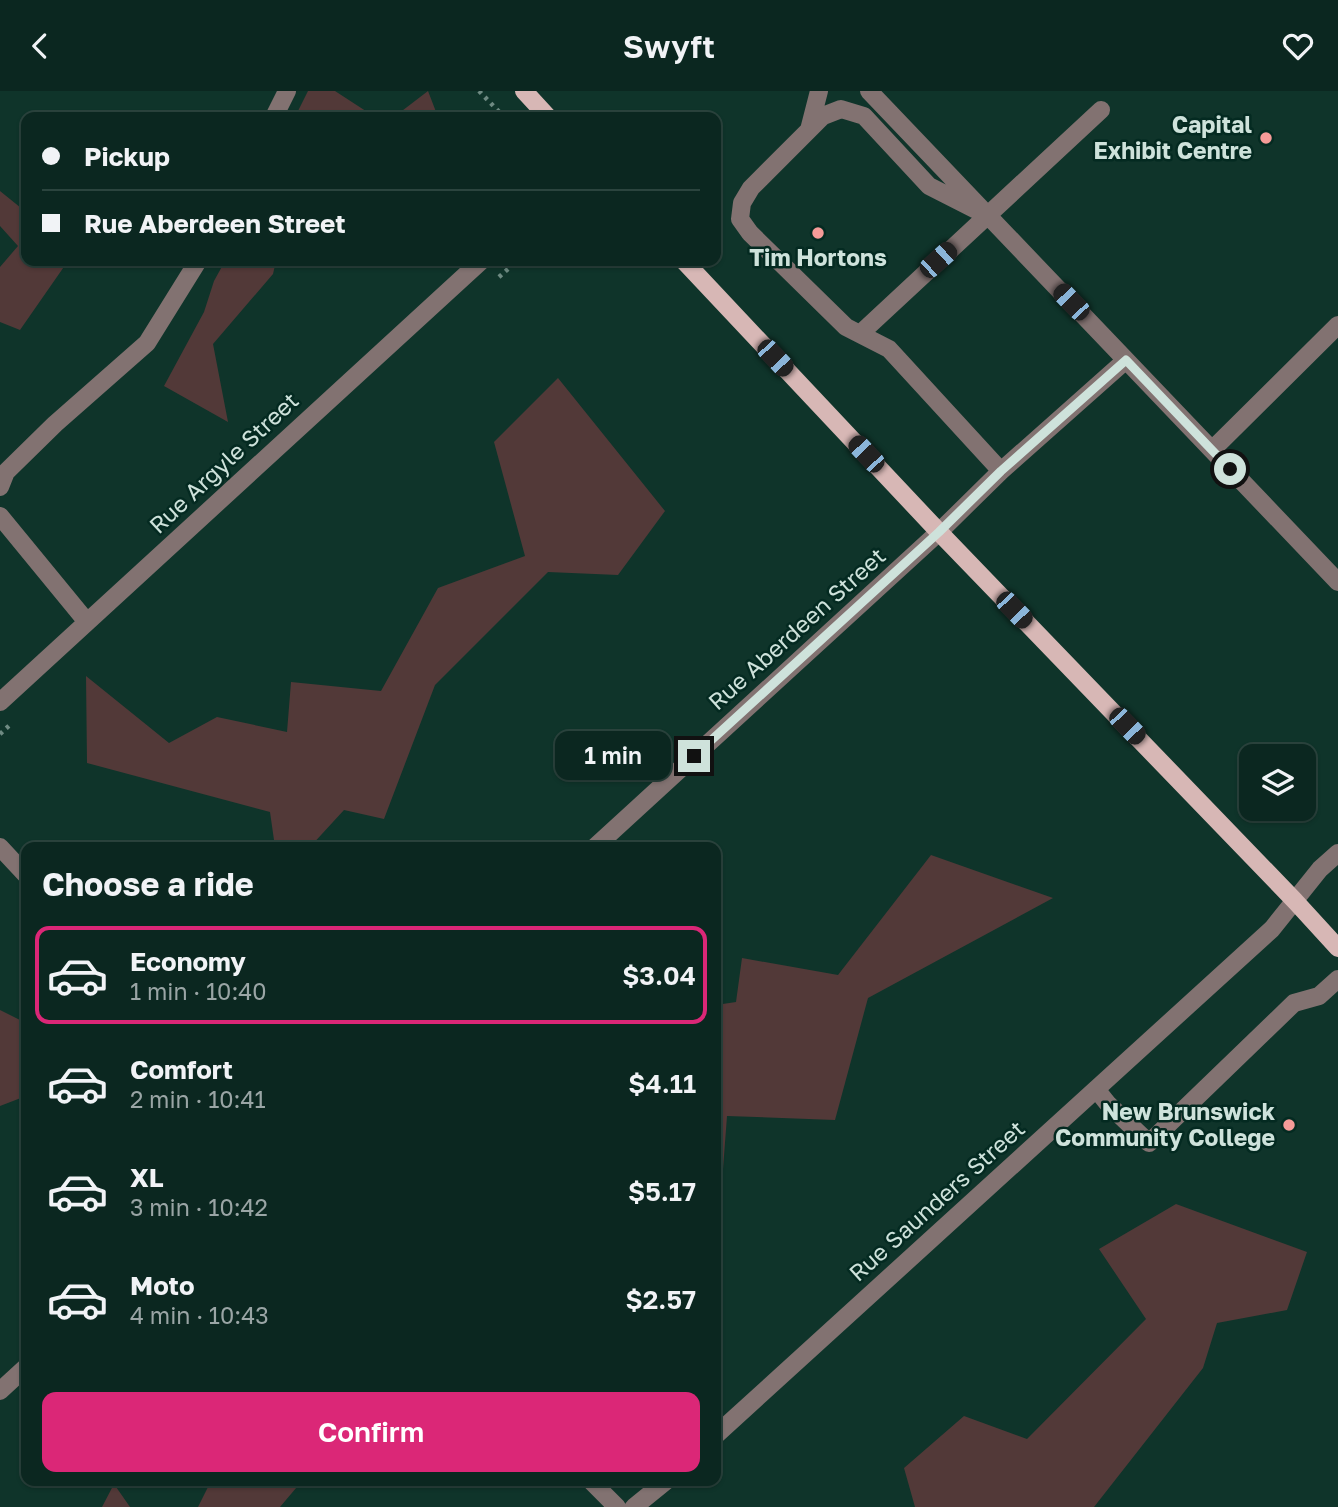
<!DOCTYPE html>
<meta charset="utf-8">
<style>
:root{--surface:#0b2720;--page:#19332d;--text:#f1f3f6;--muted:#9aa5a5;--line:#2b443e;--accent:#db2777}
body{margin:0;font-family:"Golos Text",sans-serif;background:var(--page);color:var(--text);height:100vh;display:flex;flex-direction:column;font-size:26px;white-space:nowrap}
*{box-sizing:border-box;margin:0}
p{font-size:23px;color:var(--muted)}
.icon{flex:none;width:38px;height:38px;fill:none;stroke:currentColor;stroke-width:2;stroke-linecap:round;stroke-linejoin:round}
.map{position:relative;flex:1;overflow:hidden}
.sheet{position:absolute;left:21px;top:751px;width:700px;height:644px;display:flex;flex-direction:column;background:var(--surface);border-radius:14px;box-shadow:0 2px 5px #0004,0 0 0 2px var(--line)}
.sheet>*{flex:none}
.banner{position:absolute;left:21px;top:21px;width:700px;height:154px;border-radius:14px;box-shadow:0 2px 5px #0004,0 0 0 2px var(--line);display:grid;align-content:center;height:154px;padding:0 21px;background:var(--surface)}
.controls{position:absolute;left:1239px;top:653px;display:grid;gap:14px}
.controls a{display:grid;place-items:center;width:77px;height:77px;border-radius:14px;background:var(--surface);box-shadow:0 2px 5px #0004,0 0 0 2px var(--line);font-size:35px}
.end{position:absolute;width:32px;height:32px;margin:-16px;border:9px solid #cee2db;background:#111;box-shadow:0 0 0 4px #111}
.from{border-radius:50%}
.bubble{position:absolute;height:49px;border-radius:14px;background:var(--surface);box-shadow:0 2px 5px #0004,0 0 0 2px var(--line);font-size:23px;font-weight:600;line-height:49px;text-align:center}
.car{position:absolute;width:21px;height:42px;margin:-21px -10px;border-radius:9px;box-shadow:0 0 5px 2px #0007;background:linear-gradient(#222 24%,#8ab4d8 0 40%,#222 0 76%,#8ab4d8 0 86%,#222 0)}
.banner b{display:flex;align-items:center;gap:24px;height:66px;font-size:26px}
.banner b+b{border-top:2px solid var(--line)}
.banner i{width:18px;height:18px;background:var(--text)}
ul{padding:0;list-style:none}
li{display:flex;align-items:center;gap:21px;height:98px;margin:0 14px 10px;padding:0 7px;border:4px solid transparent;border-radius:14px}
li div{flex:1}
li b{display:block;font-size:26px}
li em{font-style:normal;font-weight:600}
li.on{border-color:var(--accent)}
li>.icon{width:63px;height:63px;stroke-width:1.5}
h2{padding:0 21px;font-size:32px;line-height:84px}
.button{display:flex;gap:14px;margin-top:auto;padding:14px 21px}
.button a{flex:1;height:80px;border-radius:14px;background:var(--accent);color:#fff;font-size:28px;font-weight:600;line-height:80px;text-align:center}
header{display:flex;justify-content:space-between;align-items:center;height:91px;padding:0 21px;background:var(--surface);font-size:32px;font-weight:600}
.map>svg:first-child{display:block}
.green{fill:#523938}
.lines{fill:none;stroke-linecap:round;stroke-linejoin:round}
.path{stroke:#6e8a82;stroke-width:4.5;stroke-dasharray:3.5 5;stroke-linecap:butt}
.minor{stroke:#827271;stroke-width:18}
.major{stroke:#d7b7b5;stroke-width:18}
.route{stroke:#cee2db;stroke-width:9}
.poi-dot{fill:#f59b98;stroke:#042a21;stroke-width:2.5}
.labels{text-anchor:middle;stroke-width:5;stroke-linejoin:round;paint-order:stroke}
.poi-label{font-size:23px;font-weight:bold;fill:#cee2db;stroke:#042a21;text-anchor:end}
.street-label{font-size:23px;fill:#cee2db;stroke:#042a21}
</style>
<header><svg class="icon" aria-label="back" viewBox="0 0 24 24"><path d="M15 5l-7 7 7 7"/></svg>Swyft<svg class="icon" aria-label="heart" viewBox="0 0 24 24"><path d="M12 20l-8-8c-3-5 5-10 8-4 3-6 11-1 8 4z"/></svg></header>
<div class="map">
<svg width="1338" height="1416" viewBox="0 0 1338 1416">
<rect width="100%" height="100%" fill="#0f342a"/>
<path class="green" d="M308,0H335L375,26H295Z
M428,0L438,26H394Z
M0,100L26,121V170H68L20,239L0,231V176L18,155L0,135Z
M225,170H276L273,183L213,253L228,331L164,295L204,221L214,190Z
M558,287L665,420L618,484L548,481L435,594L384,728L344,719L310,756H275L270,721L87,672L86,585L169,652L217,626L287,641L291,591L381,600L438,497L525,465L494,351Z
M931,764L1053,807L868,907L835,1029L727,1025L720,1118L716,1124V914L736,911L742,867L838,884Z
M0,919L26,932V1005L0,1015Z
M1176,1113L1307,1161L1287,1219L1217,1232L1203,1277L1094,1416H915L904,1377L964,1325L1027,1348L1146,1228L1099,1158Z
M211,1390H302L280,1416H198Z
M114,1393L130,1416H102Z"/>
<g class="lines">
<path class="path" d="M479,0L504,26
M499,186L517,170
M0,643L12,632"/>
<path class="minor" d="M869,0L1338,491
M274,26L287,0
M809,39L819,0
M988,125L929,95L864,25L841,18L823,25L751,97L742,112L740,128L750,142L846,236L889,258L1001,380
M861,242L1101,19
M1212,359L1338,234
M0,396L6,381L55,333L147,252L198,170
M0,425L87,531
M0,611L481,170
M0,756L26,784
M595,756L939,441L1001,380L1126,269
M1096,998L1108,1013L1149,1052L1294,912L1319,905L1338,888
M0,1300L26,1276
M716,1344L1272,838L1320,778L1338,762
M591,1390L617,1416
M634,1416L666,1390"/>
<path class="major" d="M524,0L548,26
M684,170L939,441L1295,810L1338,857"/>
</g>
<g class="lines">
<path class="route" d="M694,665L939,441L1001,380L1126,269L1230,378"/>
</g>
<g class="poi-dot">
<circle cx="1266" cy="47" r="7"/>
<circle cx="818" cy="142" r="7"/>
<circle cx="1289" cy="1034" r="7"/>
</g>
<g class="labels">
<g class="poi-label">
<text x="1252" y="42">Capital<tspan x="1252" dy="26">Exhibit Centre</tspan></text>
<text x="818" y="175" text-anchor="middle">Tim Hortons</text>
<text x="1275" y="1029">New Brunswick<tspan x="1275" dy="26">Community College</tspan></text>
</g>
<g class="street-label">
<text transform="translate(224 372) rotate(-43)" y="8">Rue Argyle Street</text>
<text transform="translate(797 538) rotate(-42)" y="8">Rue Aberdeen Street</text>
<text transform="translate(937 1110) rotate(-42)" y="8">Rue Saunders Street</text>
</g>
</g>
</svg>
<div class="controls">
<a><svg class="icon" aria-label="layers" viewBox="0 0 24 24"><path d="M12 4l9 5-9 5-9-5zM3 14l9 5 9-5"/></svg></a>
</div>
<i class="end from" style="left:1230px;top:378px"></i>
<i class="end" style="left:694px;top:665px"></i>
<div class="bubble" style="left:555px;top:640px;width:116px">1 min</div>
<i class="car" style="left:938px;top:169px;rotate:48deg"></i>
<i class="car" style="left:1071px;top:211px;rotate:316deg"></i>
<i class="car" style="left:775px;top:267px;rotate:137deg"></i>
<i class="car" style="left:866px;top:363px;rotate:317deg"></i>
<i class="car" style="left:1014px;top:519px;rotate:136deg"></i>
<i class="car" style="left:1127px;top:635px;rotate:136deg"></i>
<div class="banner">
<b><i class="from"></i>Pickup</b>
<b><i></i>Rue Aberdeen Street</b>
</div>
<section class="sheet">
<h2>Choose a ride</h2>
<ul>
<li class="on"><svg class="icon" aria-label="car" viewBox="0 0 24 24"><path d="M5 17H2v-5l4-1 3-4h7l3 4 3 1v5h-3M9 17h6M6 11h13"/><circle cx="7" cy="17" r="2"/><circle cx="17" cy="17" r="2"/></svg><div><b>Economy</b><p>1 min · 10:40</p></div><em>$3.04</em></li>
<li><svg class="icon" aria-label="car" viewBox="0 0 24 24"><path d="M5 17H2v-5l4-1 3-4h7l3 4 3 1v5h-3M9 17h6M6 11h13"/><circle cx="7" cy="17" r="2"/><circle cx="17" cy="17" r="2"/></svg><div><b>Comfort</b><p>2 min · 10:41</p></div><em>$4.11</em></li>
<li><svg class="icon" aria-label="car" viewBox="0 0 24 24"><path d="M5 17H2v-5l4-1 3-4h7l3 4 3 1v5h-3M9 17h6M6 11h13"/><circle cx="7" cy="17" r="2"/><circle cx="17" cy="17" r="2"/></svg><div><b>XL</b><p>3 min · 10:42</p></div><em>$5.17</em></li>
<li><svg class="icon" aria-label="car" viewBox="0 0 24 24"><path d="M5 17H2v-5l4-1 3-4h7l3 4 3 1v5h-3M9 17h6M6 11h13"/><circle cx="7" cy="17" r="2"/><circle cx="17" cy="17" r="2"/></svg><div><b>Moto</b><p>4 min · 10:43</p></div><em>$2.57</em></li>
</ul>
<div class="button"><a>Confirm</a></div>
</section>
</div>
